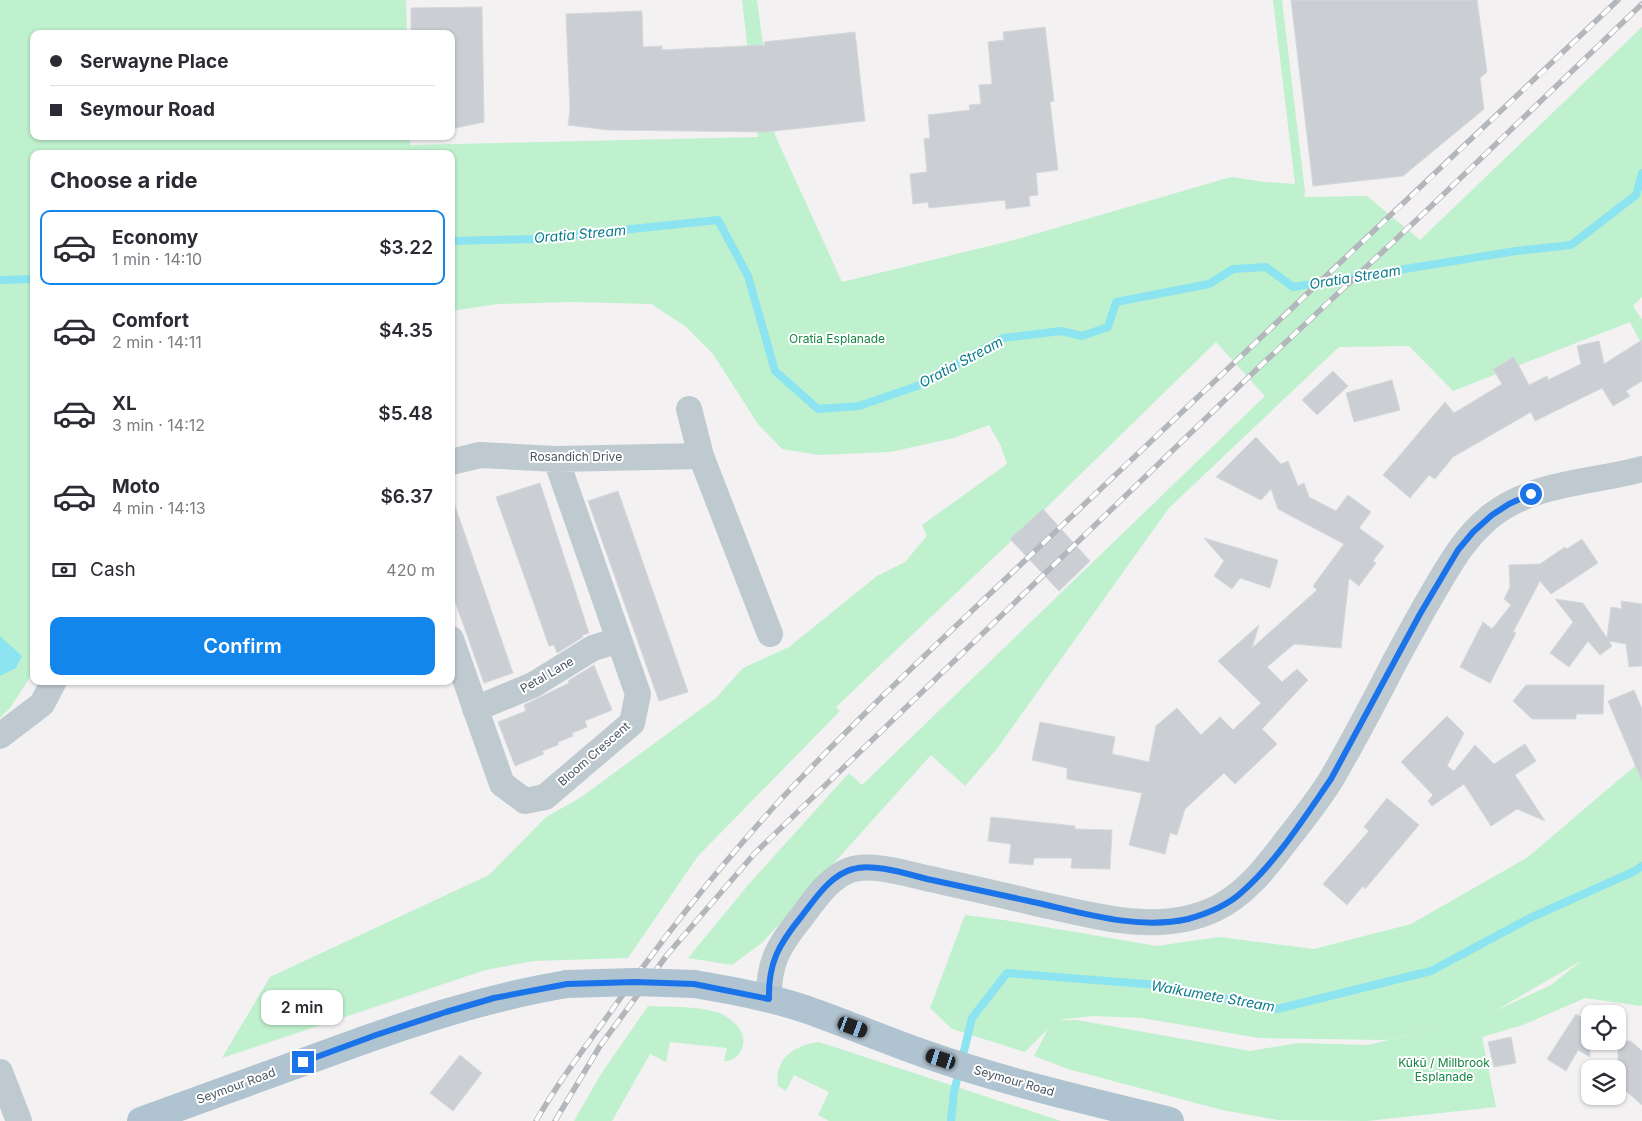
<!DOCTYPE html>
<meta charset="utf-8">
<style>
:root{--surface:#fff;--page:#f2f2f3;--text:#2b2b33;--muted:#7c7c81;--line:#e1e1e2;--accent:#1386ec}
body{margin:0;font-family:Inter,sans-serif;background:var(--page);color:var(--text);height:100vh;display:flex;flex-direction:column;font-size:19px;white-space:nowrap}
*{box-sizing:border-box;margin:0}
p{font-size:16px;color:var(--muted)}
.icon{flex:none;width:28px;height:28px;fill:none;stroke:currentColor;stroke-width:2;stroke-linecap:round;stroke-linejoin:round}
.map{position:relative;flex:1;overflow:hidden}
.sheet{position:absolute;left:30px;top:150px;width:425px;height:535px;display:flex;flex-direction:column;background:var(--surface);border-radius:10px;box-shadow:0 1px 4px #0004}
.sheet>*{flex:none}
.guide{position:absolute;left:30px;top:30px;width:425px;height:110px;border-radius:10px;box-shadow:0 1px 4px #0004;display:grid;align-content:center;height:110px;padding:0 20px;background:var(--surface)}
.tools{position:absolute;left:1581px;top:1005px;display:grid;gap:10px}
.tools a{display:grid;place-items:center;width:45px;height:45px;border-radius:10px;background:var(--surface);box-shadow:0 1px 4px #0004;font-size:25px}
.end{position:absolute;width:22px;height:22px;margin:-11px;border:6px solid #1a73e8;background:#fff;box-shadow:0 0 0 2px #fff}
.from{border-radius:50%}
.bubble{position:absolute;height:35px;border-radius:10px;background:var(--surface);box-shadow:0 1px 4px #0004;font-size:16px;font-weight:600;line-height:35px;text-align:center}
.car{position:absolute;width:15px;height:30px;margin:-15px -8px;border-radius:6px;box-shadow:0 0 4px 1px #0007;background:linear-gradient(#222 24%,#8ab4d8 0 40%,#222 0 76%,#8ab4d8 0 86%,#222 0)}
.guide b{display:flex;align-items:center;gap:18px;height:48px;font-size:19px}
.guide b+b{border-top:1px solid var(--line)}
.guide i{width:12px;height:12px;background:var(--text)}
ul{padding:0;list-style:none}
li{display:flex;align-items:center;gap:15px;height:75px;margin:0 10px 8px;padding:0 10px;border:2px solid transparent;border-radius:10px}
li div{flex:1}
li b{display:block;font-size:19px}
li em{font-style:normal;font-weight:600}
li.on{border-color:var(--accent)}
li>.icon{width:45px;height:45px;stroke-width:1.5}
h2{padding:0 20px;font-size:22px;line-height:60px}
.pay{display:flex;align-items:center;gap:12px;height:55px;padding:0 20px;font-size:19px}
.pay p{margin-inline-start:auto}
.primary-button{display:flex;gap:10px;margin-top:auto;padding:10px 20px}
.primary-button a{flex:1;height:58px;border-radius:10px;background:var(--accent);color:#fff;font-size:20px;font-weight:600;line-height:58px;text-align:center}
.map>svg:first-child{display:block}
.green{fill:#bff1ce;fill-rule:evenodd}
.water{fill:#8be4f0}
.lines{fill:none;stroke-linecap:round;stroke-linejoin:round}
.stream{stroke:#8be4f0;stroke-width:8}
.building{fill:#cbced3;stroke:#d5d8dc}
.minor{stroke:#becad0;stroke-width:26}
.major{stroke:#b0c3d0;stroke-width:28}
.rail-casing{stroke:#b3b7bb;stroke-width:5.5}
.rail{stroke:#fff;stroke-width:4;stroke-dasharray:11;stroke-linecap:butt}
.major-bridge{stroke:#b0c3d0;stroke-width:28}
.route{stroke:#1a73e8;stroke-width:6}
.labels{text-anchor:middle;stroke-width:4;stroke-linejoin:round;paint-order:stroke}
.park-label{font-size:12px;fill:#148542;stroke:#fff}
.street-label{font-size:12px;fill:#48565f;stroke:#fff}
.water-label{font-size:14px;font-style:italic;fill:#0a7c8a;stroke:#fff}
</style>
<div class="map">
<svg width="1642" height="1121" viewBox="0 0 1642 1121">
<rect width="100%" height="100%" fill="#f3f1f1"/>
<path class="green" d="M0,0H406L407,34H34V136H410V145L758,137L742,0H757L775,135L842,282L1014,240L1231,177L1265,182L1295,184L1273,0H1282L1305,192L1304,197L1367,196L1420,240L1642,27V297L1633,306L1642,320V345L1630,322L1453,391L1409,346L1339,347L1169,508L996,750L965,786L931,755L763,942L732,965L688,958L748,885L849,773L862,785L1265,396L1216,342L1049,505L836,707L840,711L698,856L628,958L534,961L485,970L222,1058L270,977L489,875L546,817L580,798L716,698L743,668L789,647L877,576L905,562L927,536L922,525L1007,464L1001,446L989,425L954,438L890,452L819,455L782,449L758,424L713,354L685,326L651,304L573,302L498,304L451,311V154H34V671L10,708L0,718Z
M1642,760V1005L1641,1006L1585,998L1523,1025L1482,1037L1496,1107L1367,1121L1278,1120L1222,1110L1068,1069L1034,1056L1048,1029L1025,1052L952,1029L930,1008L965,915L1004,920L1157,946L1219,937L1314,949L1411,924L1528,857ZM1580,962L1551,985L1495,1011L1579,962ZM1093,1016L1142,1018L1259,1038L1387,1040L1465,1020L1369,1045L1298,1043L1250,1051L1077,1020H1057Z
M648,1006C668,1007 705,1006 722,1014C731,1019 741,1027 743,1037C745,1049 737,1061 724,1061L727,1048L670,1042L666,1062L650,1054L612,1121H574L601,1074Z
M819,1042L1061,1121H829L818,1115L829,1092L794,1075L786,1091L778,1086C774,1058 795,1045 819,1042Z"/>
<path class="water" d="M0,636L22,656L16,668L0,676Z"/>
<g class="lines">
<path class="stream" d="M451,241L536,239L718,220L748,276L775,371L818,409L859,406L920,385L1003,338L1061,331L1082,336L1108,327L1116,302L1209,284L1233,269L1266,267L1293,287L1516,251L1571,245L1636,195L1642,173
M0,280L34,279
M951,1121L954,1092L972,1018L1007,973L1158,985L1277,1009L1431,971L1530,918L1635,871L1642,866"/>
</g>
<path class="building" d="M1291,0H1477L1487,72L1480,78L1484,109L1403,176L1313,186Z
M482,7L484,122L451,129V34H411V8Z
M642,11L643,47L662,46V50L765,45L764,42L855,32L865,121L766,132L608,130L568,125L570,110L566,14Z
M1045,27L1054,101L1050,102L1058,170L1036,173L1038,195L1029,196L1030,206L1006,209L1005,200L929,208L928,202L913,204L910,174L927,172L924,139L930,138L928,115L970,110L969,105L981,104L979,85L992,84L988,42L1004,40L1003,32Z
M1642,340V381L1626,391L1630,396L1613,406L1602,388L1535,421L1531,412L1453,457L1435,479L1429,475L1410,498L1383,475L1445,402L1454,413L1502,384L1493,369L1514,357L1529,385L1547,376L1548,380L1581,364L1577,346L1599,341L1604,364Z
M1333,371L1348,386L1317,415L1302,400Z
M1392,380L1400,410L1354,422L1346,393Z
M1256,437L1281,464L1288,461L1298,486L1304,483L1309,497L1336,511L1348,495L1371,512L1359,528L1384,546L1373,561L1376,563L1359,586L1349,578L1341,648L1294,644L1267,667L1282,682L1297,669L1308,680L1262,729L1277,744L1235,784L1224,773L1185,809L1177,835L1170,833L1165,854L1129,845L1142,793L1067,779V768L1032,760L1040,722L1115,737L1112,754L1149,762L1156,726L1177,708L1201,735L1220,717L1233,730L1261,703L1218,661L1259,625L1252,648L1317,590L1313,586L1344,544L1278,509L1271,489L1261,500L1216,477Z
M540,483L589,633L582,635L583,637L557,653L554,645L549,646L496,497Z
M618,491L688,692L659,701L588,501Z
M451,503H454L513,673L484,683L451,590Z
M1043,509L1090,561L1059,591L1010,539Z
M1204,538L1278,560L1270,588L1240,578L1232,589L1214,576L1224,561Z
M1582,539L1598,563L1551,594L1540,581L1513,632L1516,633L1490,683L1460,667L1483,622L1492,629L1511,605L1504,599L1510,587L1509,565L1540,564L1565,547L1567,549Z
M1555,599L1583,603L1607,638L1611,607L1622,609L1621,601L1642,604V666L1629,667L1626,644L1609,641L1612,646L1600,655L1588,641L1569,667L1550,653L1573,622Z
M594,665L612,710L585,721L587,727L572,733L573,736L558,742V745L542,751L544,754L515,766L498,722L526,711L524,705L569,683L568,681Z
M1526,685H1604L1603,714H1576V719H1532L1513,701Z
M1634,690L1642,709V781L1608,701Z
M1447,716L1464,733L1447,766L1454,771L1475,745L1494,764L1525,744L1536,761L1515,775L1545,821L1517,809L1491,826L1464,784L1432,806L1428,801L1433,795L1401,762Z
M1387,798L1419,825L1365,889L1363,886L1347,905L1323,884L1369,831L1364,827Z
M991,817L1075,826V829L1112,830L1110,869L1071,868L1072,858H1034L1033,865L1009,863L1011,844L988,841Z
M1576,1014L1590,1023V1057L1578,1050L1566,1071L1547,1059Z
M1511,1037L1516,1063L1494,1067L1488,1042Z
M1618,1041H1631L1642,1051V1105L1618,1084Z
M460,1055L482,1073L453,1111L430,1093Z"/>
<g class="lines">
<path class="minor" d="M689,409L701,456L770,634
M451,462L480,455L556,459L701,456
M451,639L502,784L525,801L545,797L632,723L638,694L556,459
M475,709L533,685L593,648L619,640
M0,736L42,704L54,681
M769,999C768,964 778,946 800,919C814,901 828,878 850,870C871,863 904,873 926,878C962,886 999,894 1035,903C1093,915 1158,936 1215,909C1244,895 1264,870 1283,845C1300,823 1318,801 1332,778C1354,740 1374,702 1394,663C1408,637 1422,611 1437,586C1452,560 1467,535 1491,516C1534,482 1591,483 1642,469
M0,1072L19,1121"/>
<path class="major" d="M694,984C731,990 769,997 805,1009C845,1023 885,1040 925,1054C1005,1082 1088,1101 1170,1121
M141,1121C201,1099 260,1078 320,1056C401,1026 482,998 567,984"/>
<defs>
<path id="rail" d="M536,1121C557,1084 582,1051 607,1017C661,940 719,866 783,797C864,711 951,631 1036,550C1230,366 1425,184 1618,0
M555,1121L600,1046L667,955L755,853L1256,370L1424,213L1642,4"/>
</defs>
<use href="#rail" class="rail-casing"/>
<use href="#rail" class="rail"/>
<path class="major-bridge" d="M567,984L635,982L694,984"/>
</g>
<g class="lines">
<path class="route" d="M303,1062L376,1035L446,1012L494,998L567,984L635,982L694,984L769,999C768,963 779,944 801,917C815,899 830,875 853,869C873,863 907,874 927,879C964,887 1001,895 1038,903C1086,914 1139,930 1188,919C1206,914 1228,905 1242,892C1277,861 1304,818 1331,779L1420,614L1458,550L1473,532L1492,515L1509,504L1531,494"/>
</g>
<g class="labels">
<g class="park-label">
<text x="837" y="343">Oratia Esplanade</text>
<text x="1444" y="1067">Kūkū / Millbrook<tspan x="1444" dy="14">Esplanade</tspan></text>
</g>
<g class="street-label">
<text x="576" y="461">Rosandich Drive</text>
<text transform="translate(547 675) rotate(-30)" y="4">Petal Lane</text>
<text transform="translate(594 754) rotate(-41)" y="4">Bloom Crescent</text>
<text transform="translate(1014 1081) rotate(16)" y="4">Seymour Road</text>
<text transform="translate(236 1086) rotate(-20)" y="4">Seymour Road</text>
</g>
<g class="water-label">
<text transform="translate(580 234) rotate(-5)" y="5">Oratia Stream</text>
<text transform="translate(1355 277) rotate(-9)" y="5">Oratia Stream</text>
<text transform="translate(961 362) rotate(-28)" y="5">Oratia Stream</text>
<text transform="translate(1213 996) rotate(10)" y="5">Waikumete Stream</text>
</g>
</g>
</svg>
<div class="tools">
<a><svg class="icon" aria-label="locate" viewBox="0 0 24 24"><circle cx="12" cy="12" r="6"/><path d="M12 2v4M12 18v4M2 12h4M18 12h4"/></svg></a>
<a><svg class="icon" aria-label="layers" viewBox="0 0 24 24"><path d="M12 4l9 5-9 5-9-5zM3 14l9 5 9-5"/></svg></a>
</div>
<i class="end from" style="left:1531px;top:494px"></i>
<i class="end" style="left:303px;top:1062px"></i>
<div class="bubble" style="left:261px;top:990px;width:82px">2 min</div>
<i class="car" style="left:853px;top:1027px;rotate:110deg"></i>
<i class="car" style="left:941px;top:1059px;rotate:288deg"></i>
<div class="guide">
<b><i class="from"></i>Serwayne Place</b>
<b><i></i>Seymour Road</b>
</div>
<section class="sheet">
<h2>Choose a ride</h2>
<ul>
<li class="on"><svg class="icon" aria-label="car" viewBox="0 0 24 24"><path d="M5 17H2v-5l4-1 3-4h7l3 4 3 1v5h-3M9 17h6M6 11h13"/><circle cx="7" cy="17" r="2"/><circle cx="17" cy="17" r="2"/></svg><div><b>Economy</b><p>1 min · 14:10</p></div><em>$3.22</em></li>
<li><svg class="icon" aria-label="car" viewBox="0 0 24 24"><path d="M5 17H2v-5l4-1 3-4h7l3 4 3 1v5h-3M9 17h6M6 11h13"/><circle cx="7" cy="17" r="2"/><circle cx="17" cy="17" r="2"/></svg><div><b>Comfort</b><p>2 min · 14:11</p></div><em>$4.35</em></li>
<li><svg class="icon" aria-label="car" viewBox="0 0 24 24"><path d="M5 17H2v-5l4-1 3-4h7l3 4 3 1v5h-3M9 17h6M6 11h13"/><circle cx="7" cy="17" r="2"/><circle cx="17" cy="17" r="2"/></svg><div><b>XL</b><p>3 min · 14:12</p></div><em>$5.48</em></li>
<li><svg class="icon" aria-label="car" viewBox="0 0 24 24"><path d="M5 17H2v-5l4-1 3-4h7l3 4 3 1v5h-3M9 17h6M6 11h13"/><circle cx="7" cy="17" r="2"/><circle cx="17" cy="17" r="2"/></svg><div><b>Moto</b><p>4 min · 14:13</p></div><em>$6.37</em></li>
</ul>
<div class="pay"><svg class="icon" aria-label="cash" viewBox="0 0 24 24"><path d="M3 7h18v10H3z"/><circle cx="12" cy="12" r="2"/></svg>Cash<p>420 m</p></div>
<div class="primary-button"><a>Confirm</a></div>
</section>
</div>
